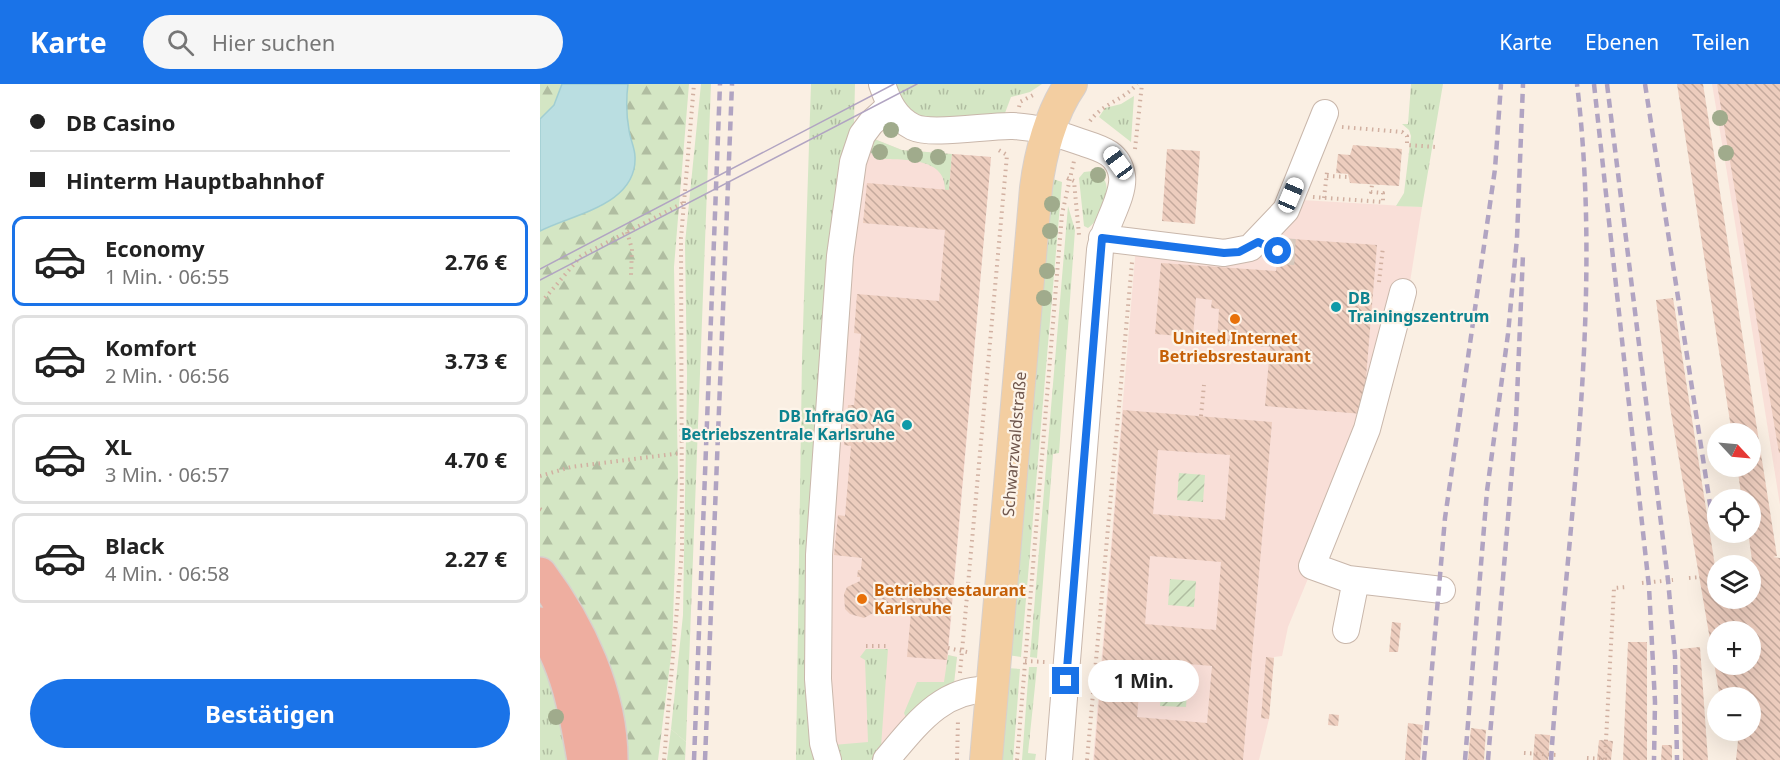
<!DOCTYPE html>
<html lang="de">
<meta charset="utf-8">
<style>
:root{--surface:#fff;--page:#f6f6f6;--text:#222;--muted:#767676;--line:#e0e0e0;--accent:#1a73e8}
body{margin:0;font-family:"Noto Sans",sans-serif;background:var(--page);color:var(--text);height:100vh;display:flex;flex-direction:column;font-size:22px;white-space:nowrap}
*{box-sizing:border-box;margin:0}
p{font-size:20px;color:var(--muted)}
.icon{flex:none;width:33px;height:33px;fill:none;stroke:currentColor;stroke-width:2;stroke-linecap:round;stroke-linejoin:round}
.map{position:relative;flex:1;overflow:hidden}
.panel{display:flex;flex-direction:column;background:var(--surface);width:540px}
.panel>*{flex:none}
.top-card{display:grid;align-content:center;height:132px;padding:0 30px;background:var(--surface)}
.needle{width:39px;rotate:116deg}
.controls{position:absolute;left:1167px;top:339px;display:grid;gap:12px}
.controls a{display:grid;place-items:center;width:54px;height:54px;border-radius:50%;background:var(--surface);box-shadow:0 6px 24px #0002;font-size:30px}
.end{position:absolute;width:27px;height:27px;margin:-14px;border:8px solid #1a73e8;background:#fff;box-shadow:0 0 0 3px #fff}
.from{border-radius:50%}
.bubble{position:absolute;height:42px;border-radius:21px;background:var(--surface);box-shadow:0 6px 24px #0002;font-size:20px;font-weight:700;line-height:42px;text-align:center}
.car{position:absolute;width:18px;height:36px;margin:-18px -9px;border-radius:8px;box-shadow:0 0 4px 2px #0007;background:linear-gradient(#fff 24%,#345 0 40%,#fff 0 76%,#345 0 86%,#fff 0)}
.top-card b{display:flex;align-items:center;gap:21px;height:57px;font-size:22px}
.top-card b+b{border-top:2px solid var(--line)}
.top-card i{width:15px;height:15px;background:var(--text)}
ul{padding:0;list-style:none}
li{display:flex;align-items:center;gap:18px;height:90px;margin:0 12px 9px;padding:0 18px;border:3px solid var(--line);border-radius:12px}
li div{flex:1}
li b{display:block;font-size:22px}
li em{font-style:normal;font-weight:700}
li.on{border-color:var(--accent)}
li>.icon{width:54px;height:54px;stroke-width:1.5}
.cta{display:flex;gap:12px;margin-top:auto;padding:12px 30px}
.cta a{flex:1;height:69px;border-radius:36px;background:var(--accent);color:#fff;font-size:24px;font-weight:700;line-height:69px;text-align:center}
header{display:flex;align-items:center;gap:36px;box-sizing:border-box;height:84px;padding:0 30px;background:var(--accent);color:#fff}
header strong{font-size:28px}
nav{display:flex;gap:33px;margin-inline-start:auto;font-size:21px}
.search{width:420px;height:54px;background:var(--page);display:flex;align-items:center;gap:15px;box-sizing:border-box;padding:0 21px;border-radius:33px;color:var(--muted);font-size:22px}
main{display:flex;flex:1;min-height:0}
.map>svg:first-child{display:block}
.commercial{fill:#f9dfd8}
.grass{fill:url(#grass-tufts)}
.forest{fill:url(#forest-firs)}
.garden{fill:url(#garden-furrows)}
.water{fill:#badee1;stroke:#a1ced2;stroke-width:1.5}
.building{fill:url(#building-back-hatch);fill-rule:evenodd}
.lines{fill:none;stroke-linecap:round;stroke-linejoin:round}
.minor-tunnel{stroke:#d7c9bd;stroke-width:26;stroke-dasharray:26 13;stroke-linecap:butt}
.minor-casing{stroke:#c9b7ab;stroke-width:28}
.major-casing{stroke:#d7d0cd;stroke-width:34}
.highway-casing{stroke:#d7d0cd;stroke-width:36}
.path{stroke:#d1b0a1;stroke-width:4;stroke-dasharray:1.5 4.5;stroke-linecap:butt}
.minor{stroke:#fff;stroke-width:26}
.major{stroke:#f3cea1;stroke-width:32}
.highway{stroke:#eeaea0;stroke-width:33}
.tram{stroke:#b1a4c2;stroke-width:1.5}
.rail{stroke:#b1a4c2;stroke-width:4.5;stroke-dasharray:9 6;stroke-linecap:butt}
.tree{fill:#a0ab8c}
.route{stroke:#1a73e8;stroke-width:8}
.culture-dot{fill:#0f9aa8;stroke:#fdf4e9;stroke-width:2}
.food-dot{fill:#e8710a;stroke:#fdf4e9;stroke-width:2}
.labels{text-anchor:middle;stroke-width:4.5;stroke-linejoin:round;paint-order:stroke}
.culture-label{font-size:16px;font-weight:bold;fill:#0d838f;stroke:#fdf4e9;text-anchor:start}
.food-label{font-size:16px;font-weight:bold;fill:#c56008;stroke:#fdf4e9}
.street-label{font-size:16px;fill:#6f564c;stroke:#fdf4e9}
</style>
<header>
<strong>Karte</strong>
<div class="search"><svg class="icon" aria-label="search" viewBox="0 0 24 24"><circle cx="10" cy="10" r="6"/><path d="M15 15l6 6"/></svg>Hier suchen</div>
<nav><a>Karte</a><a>Ebenen</a><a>Teilen</a></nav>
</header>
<main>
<section class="panel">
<div class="top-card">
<b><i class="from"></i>DB Casino</b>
<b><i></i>Hinterm Hauptbahnhof</b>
</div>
<ul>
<li class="on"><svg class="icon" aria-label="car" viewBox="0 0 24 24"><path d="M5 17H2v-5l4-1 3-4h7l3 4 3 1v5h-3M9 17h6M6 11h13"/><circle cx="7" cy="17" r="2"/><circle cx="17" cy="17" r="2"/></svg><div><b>Economy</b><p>1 Min. · 06:55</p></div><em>2.76 €</em></li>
<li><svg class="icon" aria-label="car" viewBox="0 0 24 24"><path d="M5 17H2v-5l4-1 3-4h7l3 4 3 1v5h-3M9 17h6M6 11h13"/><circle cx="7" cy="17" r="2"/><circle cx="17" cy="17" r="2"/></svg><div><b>Komfort</b><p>2 Min. · 06:56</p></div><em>3.73 €</em></li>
<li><svg class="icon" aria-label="car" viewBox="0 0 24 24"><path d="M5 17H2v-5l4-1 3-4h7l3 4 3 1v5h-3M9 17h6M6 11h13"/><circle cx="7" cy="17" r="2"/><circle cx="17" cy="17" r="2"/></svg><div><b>XL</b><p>3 Min. · 06:57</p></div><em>4.70 €</em></li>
<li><svg class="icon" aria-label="car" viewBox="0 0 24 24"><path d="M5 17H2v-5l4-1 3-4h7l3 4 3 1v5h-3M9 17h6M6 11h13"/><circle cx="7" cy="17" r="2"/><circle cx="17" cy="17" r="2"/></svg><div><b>Black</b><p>4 Min. · 06:58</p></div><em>2.27 €</em></li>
</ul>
<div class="cta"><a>Bestätigen</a></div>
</section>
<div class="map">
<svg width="1240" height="676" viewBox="0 0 1240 676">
<defs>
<pattern id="grass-tufts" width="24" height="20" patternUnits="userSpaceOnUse" patternTransform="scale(1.5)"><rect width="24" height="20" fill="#d4e6c4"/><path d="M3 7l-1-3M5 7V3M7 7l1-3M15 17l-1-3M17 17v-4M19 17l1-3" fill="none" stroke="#b0bda1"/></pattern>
<pattern id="forest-firs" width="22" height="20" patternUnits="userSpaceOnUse" patternTransform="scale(1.5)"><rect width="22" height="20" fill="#d4e6c4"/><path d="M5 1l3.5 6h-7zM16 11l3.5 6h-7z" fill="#b0bda1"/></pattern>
<pattern id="garden-furrows" width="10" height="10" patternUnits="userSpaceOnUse" patternTransform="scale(1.5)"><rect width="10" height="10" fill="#d4e6c4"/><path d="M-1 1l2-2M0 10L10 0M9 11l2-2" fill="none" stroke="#b0bda1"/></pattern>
<pattern id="building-back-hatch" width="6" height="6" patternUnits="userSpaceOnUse" patternTransform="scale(1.5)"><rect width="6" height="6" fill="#edcdbe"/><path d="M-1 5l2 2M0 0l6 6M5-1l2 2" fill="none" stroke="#c4a99d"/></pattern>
</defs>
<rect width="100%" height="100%" fill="#faefe3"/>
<path class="commercial" d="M1172,0H1240V421L1187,89Z
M332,54L362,66L451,73L408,571L417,573L414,599L341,663L331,676H256L261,477L277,193Z
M744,115L882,123L869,204L842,315L748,543L742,572L734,573L729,635L719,676H553L597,150L698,158Z"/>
<path class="grass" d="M161,0H171L146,658L131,645L143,531L147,292L145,159Z
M271,0H315L314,40L307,60L277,676H256L262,274Z
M355,0H502L490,8L471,13L465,29C421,34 373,53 355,0Z
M871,0H903L882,123L856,122L864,109L871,52L869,46L862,40H868Z
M594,12L591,58L559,33L565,24L581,20Z
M332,54L362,66L412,70L409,106H405C406,72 361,76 338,75L329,67Z
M553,87C579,94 563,134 548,144L544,142L539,94L544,88Z
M510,94L522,98L481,573L467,571Z
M528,122L535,146L519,369L513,370L497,574L490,573Z
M0,561L34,676H0Z
M326,565H348L341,663L331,676H298L293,661L328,658L325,576L320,573Z
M408,571L417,573L414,599L367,636L364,629L377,598H404Z
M489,583H497L488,669L496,670L495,676H482Z
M467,584L480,585L473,676H459Z"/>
<path class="forest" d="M0,0H22L14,21L0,35Z
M88,0H149L134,183L138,390L132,564L118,676H79L13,488L0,472V147L61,122L89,48L86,27Z
M131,645L146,658L145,676H127Z"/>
<path class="garden" d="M639,389L665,391L663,418L637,416Z
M630,495L656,497L654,523L628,521Z
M622,595L648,597L646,623L620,622Z"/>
<path class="water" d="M22,0H88C86,16 86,30 89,46C90,55 95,64 95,73C97,121 33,130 0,147V35L14,21Z"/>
<path class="building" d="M1137,0H1163L1237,472L1233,473L1240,474V676H1196L1199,646H1210V614L1179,608L1130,323L1116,216L1133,214L1175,482L1178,481V514H1210V482L1185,480L1212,476L1208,448H1210V416H1202L1197,382H1210V350H1192ZM1178,548H1210V580H1178Z
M1177,0H1240V369H1239Z
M813,61L862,65L859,102L810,99L808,90L796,89L798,70L810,71Z
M627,65L660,67L655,140L622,137Z
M412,70L451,73L407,576L367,573L371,528L353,526L354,522L340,520L337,527L324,534L310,530L305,525L304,510L307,503L320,497V493H317L318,486H321L322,474L294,471L298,431L305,432L311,362L304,361L308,321H314L321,250L314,249L317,210L399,217L405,146L323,139L327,99L409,106Z
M739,154L837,161L823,330L725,322L730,263L677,259L679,225L671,224L672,216L656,214L653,253L615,250L621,179L736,187Z
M583,326L732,338L703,676H554ZM618,366L690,371L685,436L613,430ZM610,472L681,478L676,546L605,540ZM602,576L672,582L667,639L597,633Z
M852,538L861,539L858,568H849Z
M1088,558H1107V676H1083Z
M1160,563L1168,676H1143L1140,565Z
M726,573L734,574L729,635L721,634Z
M789,630L799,631L798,642L788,641Z
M868,639L883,641L880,676H865Z
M931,644L946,646L944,676H928Z
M995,650L1010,651L1008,676H993Z
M1059,656L1073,657L1071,676H1057Z
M1122,661H1132V676H1121Z"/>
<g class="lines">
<path class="minor-tunnel" d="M738,167L755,168"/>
<defs>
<path id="minor" d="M342,0C348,18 355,34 373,43C392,52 449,41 473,42C499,43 520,51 544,59C563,65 579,70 582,92C585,112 563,144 560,166L519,676
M562,154L684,169L710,164L746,126L785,29
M863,208L827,345L772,482L808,495L902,506
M806,546L816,496
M288,676L283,659L278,595L279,471L300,172L313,78L322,51L331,39L350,22
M346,676C375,642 403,602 452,606"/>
<path id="major" d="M446,676L496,104C500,71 511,28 531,0"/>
<path id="highway" d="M0,490C39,542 71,610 71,676
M0,540C28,581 36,629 44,676"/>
</defs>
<use href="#minor" class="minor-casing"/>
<use href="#major" class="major-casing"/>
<use href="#highway" class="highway-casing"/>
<path class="path" d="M479,23L480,18L495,10
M550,37C563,19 584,16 597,0
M802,43L862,48L867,52V61L896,63
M595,65L602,0
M787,92L808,93
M527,94L534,97L539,151
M773,113L843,118V109L831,108L832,101
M784,114L787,88
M87,148L92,165L91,191
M839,198L843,163
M5,214L41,172L143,119
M661,332L664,301
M0,392L31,383L141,369
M0,425L5,428
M1149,494L1161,493
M1102,499L1133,496
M326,562H348
M408,564L431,569
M485,577L505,578
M420,589L467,71L457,65
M984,669L1017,671
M1047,674L1065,675L1074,504L1087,503
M124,676L142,466L141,154L154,0
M417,676L418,636
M477,676L522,130L534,77
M547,676L592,178"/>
<use href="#minor" class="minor"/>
<use href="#major" class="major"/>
<use href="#highway" class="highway"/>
<path class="tram" d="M0,185L354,0
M0,196L377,0"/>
<path class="rail" d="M1054,0L1109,503L1115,618L1114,676
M1067,0L1128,496L1135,572L1137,676
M1105,0L1174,446
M154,676L180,0
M165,676L192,0
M884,676L905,434L955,85L961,0
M925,676L947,407L968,250L977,154L983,0
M948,676L976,337L983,170
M1011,676C1026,450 1064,226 1037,0"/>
</g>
<g class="tree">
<circle cx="1180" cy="34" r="8"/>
<circle cx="351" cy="46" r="8"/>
<circle cx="340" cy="68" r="8"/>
<circle cx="1186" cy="69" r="8"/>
<circle cx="375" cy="71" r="8"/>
<circle cx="398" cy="73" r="8"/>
<circle cx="558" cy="91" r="8"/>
<circle cx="512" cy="120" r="8"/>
<circle cx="510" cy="147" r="8"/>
<circle cx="507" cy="187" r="8"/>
<circle cx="504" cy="214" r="8"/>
<circle cx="16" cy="633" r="8"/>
</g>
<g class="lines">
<path class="route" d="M526,597L562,154L684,169L699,168L718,158L738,167"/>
</g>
<g class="culture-dot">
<circle cx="796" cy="223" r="6"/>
<circle cx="367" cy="341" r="6"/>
</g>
<g class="food-dot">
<circle cx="695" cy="235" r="6"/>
<circle cx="322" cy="515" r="6"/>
</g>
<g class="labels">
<g class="culture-label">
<text x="808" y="220">DB<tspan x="808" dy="18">Trainingszentrum</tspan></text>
<text x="355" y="338" text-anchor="end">DB InfraGO AG<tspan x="355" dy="18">Betriebszentrale Karlsruhe</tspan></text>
</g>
<g class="food-label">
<text x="695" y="260">United Internet<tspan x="695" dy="18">Betriebsrestaurant</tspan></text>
<text x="334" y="512" text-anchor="start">Betriebsrestaurant<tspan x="334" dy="18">Karlsruhe</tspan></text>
</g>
<g class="street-label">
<text transform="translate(474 360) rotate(-85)" y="6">Schwarzwaldstraße</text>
</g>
</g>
</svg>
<div class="controls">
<a><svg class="needle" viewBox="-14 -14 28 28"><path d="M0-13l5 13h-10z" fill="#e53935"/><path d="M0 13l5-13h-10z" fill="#767676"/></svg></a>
<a><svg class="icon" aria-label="locate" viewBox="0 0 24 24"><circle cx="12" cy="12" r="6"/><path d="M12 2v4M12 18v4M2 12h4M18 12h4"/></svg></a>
<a><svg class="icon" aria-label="layers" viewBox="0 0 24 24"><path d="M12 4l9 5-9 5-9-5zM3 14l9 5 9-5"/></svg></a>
<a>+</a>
<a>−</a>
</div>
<i class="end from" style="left:738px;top:167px"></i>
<i class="end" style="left:526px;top:597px"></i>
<div class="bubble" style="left:548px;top:576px;width:111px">1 Min.</div>
<i class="car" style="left:578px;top:79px;rotate:324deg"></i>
<i class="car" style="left:751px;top:111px;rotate:23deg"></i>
</div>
</main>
